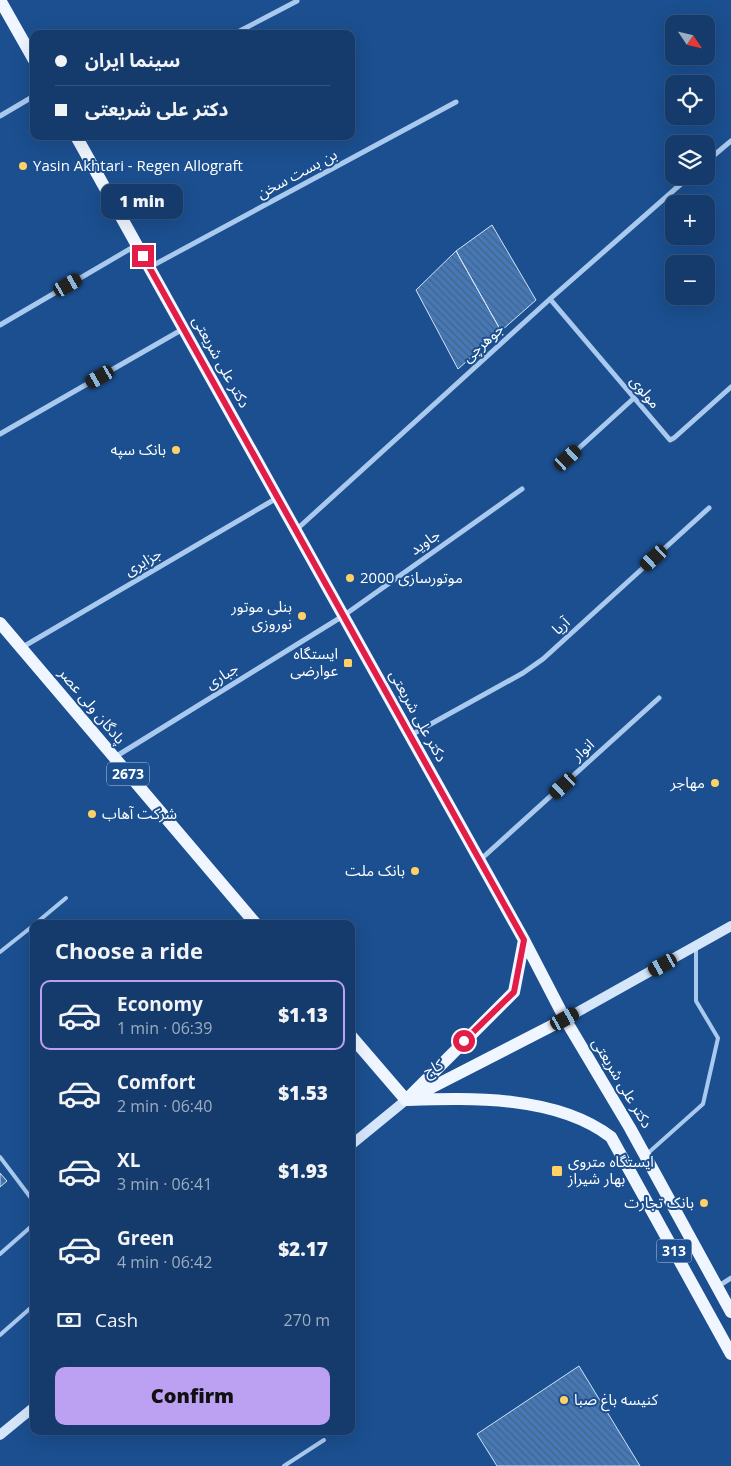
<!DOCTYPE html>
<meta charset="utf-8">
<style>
:root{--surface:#143b6b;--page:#1d4271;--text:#f1f3f6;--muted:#9dadc1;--line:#33557e;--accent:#bca0f2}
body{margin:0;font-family:"Open Sans","Noto Sans Arabic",sans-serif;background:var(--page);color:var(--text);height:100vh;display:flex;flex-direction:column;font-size:19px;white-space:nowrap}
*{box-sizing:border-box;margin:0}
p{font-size:16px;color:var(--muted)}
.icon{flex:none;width:28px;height:28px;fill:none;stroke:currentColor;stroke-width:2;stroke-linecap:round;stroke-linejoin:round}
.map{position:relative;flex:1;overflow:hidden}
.sheet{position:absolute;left:30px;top:920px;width:325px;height:515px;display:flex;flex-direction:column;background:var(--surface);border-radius:10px;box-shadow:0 5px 20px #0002,0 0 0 1px var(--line)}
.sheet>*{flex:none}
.top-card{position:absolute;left:30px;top:30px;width:325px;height:110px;border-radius:10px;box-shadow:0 5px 20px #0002,0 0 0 1px var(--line);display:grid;align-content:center;height:110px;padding:0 25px;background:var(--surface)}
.needle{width:32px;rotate:125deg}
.buttons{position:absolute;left:665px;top:15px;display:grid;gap:10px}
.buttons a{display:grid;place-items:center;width:50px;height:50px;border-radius:10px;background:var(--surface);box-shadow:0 5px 20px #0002,0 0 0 1px var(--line);font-size:25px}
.end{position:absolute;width:22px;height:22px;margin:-11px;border:6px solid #e11d48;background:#fff;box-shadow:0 0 0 2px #fff}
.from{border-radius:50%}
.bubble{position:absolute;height:35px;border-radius:10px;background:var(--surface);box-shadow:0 5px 20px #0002,0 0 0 1px var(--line);font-size:16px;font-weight:800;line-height:35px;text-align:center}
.car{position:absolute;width:15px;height:30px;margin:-15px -8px;border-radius:6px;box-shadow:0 0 4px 1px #0007;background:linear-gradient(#222 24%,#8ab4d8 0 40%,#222 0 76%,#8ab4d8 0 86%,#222 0)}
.top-card b{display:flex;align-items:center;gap:18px;height:48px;font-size:19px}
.top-card b+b{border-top:1px solid var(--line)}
.top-card i{width:12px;height:12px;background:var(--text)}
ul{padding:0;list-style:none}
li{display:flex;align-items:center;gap:15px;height:70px;margin:0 10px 8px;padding:0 15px;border:2px solid transparent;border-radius:10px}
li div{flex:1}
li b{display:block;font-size:19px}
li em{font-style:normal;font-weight:800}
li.active{border-color:var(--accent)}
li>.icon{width:45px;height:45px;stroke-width:1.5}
h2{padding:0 25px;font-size:22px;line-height:60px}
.pay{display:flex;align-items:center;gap:12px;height:55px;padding:0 25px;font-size:19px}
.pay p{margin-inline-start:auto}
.cta{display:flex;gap:10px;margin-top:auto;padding:10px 25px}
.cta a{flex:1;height:58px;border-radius:10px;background:var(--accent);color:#111;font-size:20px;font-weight:800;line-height:58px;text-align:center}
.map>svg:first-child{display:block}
.building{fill:url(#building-back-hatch);stroke:#cfe3fa}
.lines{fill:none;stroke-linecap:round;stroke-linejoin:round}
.lane{stroke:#a9c9ee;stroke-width:4}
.street{stroke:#a9c9ee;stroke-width:5}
.secondary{stroke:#d6e6fa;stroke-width:10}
.primary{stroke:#f0f6ff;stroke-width:12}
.route{stroke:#e11d48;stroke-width:6}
.poi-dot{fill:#ffd166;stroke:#1b4f8f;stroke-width:2}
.labels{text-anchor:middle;stroke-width:4;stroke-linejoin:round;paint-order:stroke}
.shield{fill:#1b4f8f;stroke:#bbcadd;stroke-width:1}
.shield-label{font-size:14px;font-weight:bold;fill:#fff}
.poi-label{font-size:15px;fill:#fff;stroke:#1b4f8f;text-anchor:end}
.street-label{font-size:15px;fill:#fff;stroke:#1b4f8f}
</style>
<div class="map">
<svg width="731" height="1466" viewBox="0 0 731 1466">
<defs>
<pattern id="building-back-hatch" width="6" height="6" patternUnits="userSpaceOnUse" patternTransform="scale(1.25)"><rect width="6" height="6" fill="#4478b7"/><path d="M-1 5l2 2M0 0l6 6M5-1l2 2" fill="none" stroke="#486282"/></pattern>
</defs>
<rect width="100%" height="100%" fill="#1b4f8f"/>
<path class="building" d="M492,225L536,300L501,331L456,251Z
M456,251L501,331L458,369L416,290Z
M0,1173L7,1181L0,1187Z
M579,1366L640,1466H497L477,1434Z"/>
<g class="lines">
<path class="lane" d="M35,924L66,898
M0,952L34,925
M647,1154L703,1104L718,1038L696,1001V947
M0,1157L34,1202
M0,1254L34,1224
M0,1335L34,1305
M284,1466L324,1440"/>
<path class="street" d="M234,34L297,1
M0,116L34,96
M706,162L731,141
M150,267L456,102
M550,299L670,440L674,438L731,387
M0,325L135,246
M0,434L183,329
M567,459L634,398
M296,530L550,299L690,176
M21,648L277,498
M411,735L523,673L543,659L709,508
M115,757L343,616L522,489
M480,860L659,698
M717,1287L731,1278"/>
<path class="secondary" d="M565,1019L731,926
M351,1145L406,1100
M0,1435L34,1407"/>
<path class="primary" d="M0,0L34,60
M76,136L524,940L565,1019L630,1128L731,1312
M0,623L256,924
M351,1036L406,1100
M415,1096L565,1019
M406,1100C471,1098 556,1095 611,1137L731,1354
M406,1100L514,992L524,940"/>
</g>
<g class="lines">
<path class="route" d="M143,256L524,940L514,992L464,1041"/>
</g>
<g class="poi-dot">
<circle cx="23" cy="166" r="5"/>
<circle cx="176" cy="450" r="5"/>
<circle cx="350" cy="578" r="5"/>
<circle cx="302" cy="616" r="5"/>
<rect x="343" y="658" width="10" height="10" rx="2.5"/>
<circle cx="715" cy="783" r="5"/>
<circle cx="92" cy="814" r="5"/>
<circle cx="415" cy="871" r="5"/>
<rect x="551" y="1165" width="12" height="12" rx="2.5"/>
<circle cx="704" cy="1203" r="5"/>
<circle cx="564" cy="1400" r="5"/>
</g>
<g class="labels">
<g class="shield">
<rect x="107" y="762.5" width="42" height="23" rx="4"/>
<rect x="656.5" y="1239.5" width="35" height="23" rx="4"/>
</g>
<g class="shield-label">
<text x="128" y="779">2673</text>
<text x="674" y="1256">313</text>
</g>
<g class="poi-label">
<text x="33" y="171" text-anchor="start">Yasin Akhtari - Regen Allograft</text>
<text x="166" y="455">بانک سپه</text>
<text x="360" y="583" text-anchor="start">موتورسازی 2000</text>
<text x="292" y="612">بنلی موتور<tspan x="292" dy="17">نوروزی</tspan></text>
<text x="338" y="659">ایستگاه<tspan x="338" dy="17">عوارضی</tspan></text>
<text x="705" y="788">مهاجر</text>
<text x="102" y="819" text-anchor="start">شرکت آهاب</text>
<text x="405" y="876">بانک ملت</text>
<text x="568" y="1167" text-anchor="start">ایستگاه متروی<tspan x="568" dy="17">بهار شیراز</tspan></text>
<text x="694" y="1208">بانک تجارت</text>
<text x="574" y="1405" text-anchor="start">کنیسه باغ صبا</text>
</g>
<g class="street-label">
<text transform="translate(297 174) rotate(-28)" y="5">بن بست سخن</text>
<text transform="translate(483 343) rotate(-42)" y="5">جوهرچی</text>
<text transform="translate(221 362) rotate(61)" y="5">دکتر علی شریعتی</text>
<text transform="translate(645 392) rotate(50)" y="5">مولوی</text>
<text transform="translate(425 542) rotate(-35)" y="5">جاوید</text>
<text transform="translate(143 562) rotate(-30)" y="5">جزایری</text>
<text transform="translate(561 626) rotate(-42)" y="5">آریا</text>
<text transform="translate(222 676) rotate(-32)" y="5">جباری</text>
<text transform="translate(92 706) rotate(50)" y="5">پادگان ولی عصر</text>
<text transform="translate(418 716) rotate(61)" y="5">دکتر علی شریعتی</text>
<text transform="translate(583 750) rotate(-42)" y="5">انوار</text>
<text transform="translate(433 1068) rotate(-27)" y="5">کاج</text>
<text transform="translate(622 1083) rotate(59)" y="5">دکتر علی شریعتی</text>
</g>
</g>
</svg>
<div class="buttons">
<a><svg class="needle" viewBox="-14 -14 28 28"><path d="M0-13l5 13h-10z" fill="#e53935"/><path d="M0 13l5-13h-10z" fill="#9dadc1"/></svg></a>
<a><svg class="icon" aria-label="locate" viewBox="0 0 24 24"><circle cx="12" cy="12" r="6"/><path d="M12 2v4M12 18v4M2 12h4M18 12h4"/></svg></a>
<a><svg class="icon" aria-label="layers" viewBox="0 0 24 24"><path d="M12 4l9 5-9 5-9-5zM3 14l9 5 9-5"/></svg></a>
<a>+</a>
<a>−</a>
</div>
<i class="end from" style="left:464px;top:1041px"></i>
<i class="end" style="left:143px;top:256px"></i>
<div class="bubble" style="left:101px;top:184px;width:82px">1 min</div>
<i class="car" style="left:68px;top:285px;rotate:60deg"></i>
<i class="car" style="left:100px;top:377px;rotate:240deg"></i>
<i class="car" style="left:568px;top:458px;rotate:48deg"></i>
<i class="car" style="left:654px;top:558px;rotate:228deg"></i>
<i class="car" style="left:563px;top:786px;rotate:228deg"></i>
<i class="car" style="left:663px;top:965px;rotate:241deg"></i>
<i class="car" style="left:565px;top:1019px;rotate:61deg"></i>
<div class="top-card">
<b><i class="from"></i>سینما ایران</b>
<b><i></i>دکتر علی شریعتی</b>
</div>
<section class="sheet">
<h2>Choose a ride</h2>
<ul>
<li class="active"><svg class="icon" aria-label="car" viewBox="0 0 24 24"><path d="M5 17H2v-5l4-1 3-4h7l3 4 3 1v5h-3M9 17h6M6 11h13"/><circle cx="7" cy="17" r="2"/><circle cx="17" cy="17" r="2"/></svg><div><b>Economy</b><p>1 min · 06:39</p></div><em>$1.13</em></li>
<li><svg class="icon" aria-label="car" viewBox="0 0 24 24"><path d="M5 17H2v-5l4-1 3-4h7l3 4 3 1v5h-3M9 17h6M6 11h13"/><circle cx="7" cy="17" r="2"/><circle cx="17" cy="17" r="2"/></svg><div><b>Comfort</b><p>2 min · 06:40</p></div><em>$1.53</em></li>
<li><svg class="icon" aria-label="car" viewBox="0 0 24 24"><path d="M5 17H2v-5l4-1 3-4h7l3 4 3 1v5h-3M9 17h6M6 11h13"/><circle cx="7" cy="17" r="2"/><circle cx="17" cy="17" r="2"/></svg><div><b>XL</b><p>3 min · 06:41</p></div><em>$1.93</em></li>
<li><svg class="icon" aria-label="car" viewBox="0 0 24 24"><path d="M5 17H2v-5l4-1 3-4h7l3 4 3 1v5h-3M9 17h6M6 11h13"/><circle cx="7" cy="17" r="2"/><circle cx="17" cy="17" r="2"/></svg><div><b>Green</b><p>4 min · 06:42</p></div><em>$2.17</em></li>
</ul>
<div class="pay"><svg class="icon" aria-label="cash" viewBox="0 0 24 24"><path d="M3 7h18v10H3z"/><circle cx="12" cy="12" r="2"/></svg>Cash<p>270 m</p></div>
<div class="cta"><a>Confirm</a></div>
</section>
</div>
